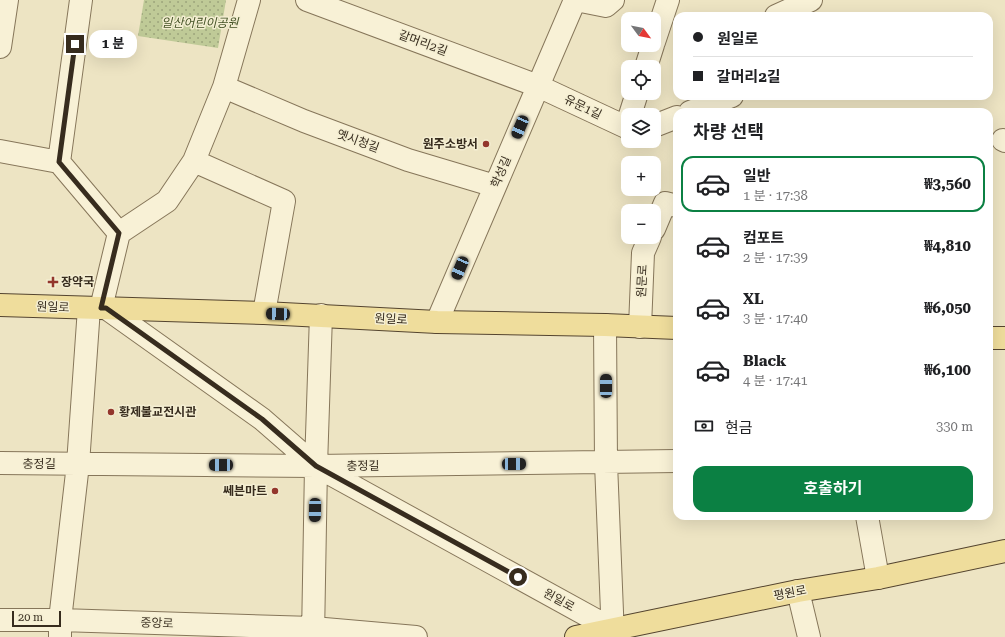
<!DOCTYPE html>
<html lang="ko">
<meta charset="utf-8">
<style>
:root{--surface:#fff;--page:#f2f2f2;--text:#202124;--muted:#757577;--line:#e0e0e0;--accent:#0b8043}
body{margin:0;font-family:"Roboto Serif","Noto Sans KR",serif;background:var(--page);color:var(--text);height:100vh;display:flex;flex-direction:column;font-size:15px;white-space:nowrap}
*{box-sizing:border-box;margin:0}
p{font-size:13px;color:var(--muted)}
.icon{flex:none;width:22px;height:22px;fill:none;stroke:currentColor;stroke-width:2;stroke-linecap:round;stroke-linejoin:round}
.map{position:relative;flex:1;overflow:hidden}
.panel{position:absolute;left:673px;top:108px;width:320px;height:412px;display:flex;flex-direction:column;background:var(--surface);border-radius:12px;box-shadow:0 4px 16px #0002}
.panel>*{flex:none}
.hud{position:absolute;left:673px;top:12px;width:320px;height:88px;border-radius:12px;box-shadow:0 4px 16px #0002;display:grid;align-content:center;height:88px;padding:0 20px;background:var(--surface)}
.needle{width:26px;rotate:122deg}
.buttons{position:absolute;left:621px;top:12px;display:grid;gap:8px}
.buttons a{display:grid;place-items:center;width:40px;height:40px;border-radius:8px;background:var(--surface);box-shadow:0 4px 16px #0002;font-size:20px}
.scale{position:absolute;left:12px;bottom:10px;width:49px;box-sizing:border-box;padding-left:4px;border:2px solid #372c1e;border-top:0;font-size:11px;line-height:14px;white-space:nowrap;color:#372c1e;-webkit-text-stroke:3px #f4eed2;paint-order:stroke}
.end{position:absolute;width:18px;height:18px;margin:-9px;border:5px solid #372c1e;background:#fff;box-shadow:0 0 0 2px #fff}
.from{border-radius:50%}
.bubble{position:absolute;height:28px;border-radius:12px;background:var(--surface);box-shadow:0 4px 16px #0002;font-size:13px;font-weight:700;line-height:28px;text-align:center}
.car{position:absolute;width:12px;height:24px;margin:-12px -6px;border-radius:5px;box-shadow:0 0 3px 1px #0007;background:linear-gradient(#222 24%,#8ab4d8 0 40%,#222 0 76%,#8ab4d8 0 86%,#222 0)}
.hud b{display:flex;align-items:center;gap:14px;height:38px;font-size:15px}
.hud b+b{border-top:1px solid var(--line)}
.hud i{width:10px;height:10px;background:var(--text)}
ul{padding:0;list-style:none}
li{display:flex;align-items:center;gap:12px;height:56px;margin:0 8px 6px;padding:0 12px;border:2px solid transparent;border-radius:12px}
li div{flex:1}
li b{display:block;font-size:15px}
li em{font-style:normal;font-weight:700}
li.selected{border-color:var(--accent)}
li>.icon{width:36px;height:36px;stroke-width:1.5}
h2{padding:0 20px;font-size:18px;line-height:48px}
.pay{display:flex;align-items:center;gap:10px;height:44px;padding:0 20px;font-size:15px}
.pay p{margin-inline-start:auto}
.primary-button{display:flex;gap:8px;margin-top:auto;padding:8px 20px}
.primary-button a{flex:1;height:46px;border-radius:12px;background:var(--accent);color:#fff;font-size:16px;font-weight:700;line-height:46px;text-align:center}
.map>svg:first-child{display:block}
.park{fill:url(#park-dots)}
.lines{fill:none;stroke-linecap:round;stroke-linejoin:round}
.minor-casing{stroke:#86765a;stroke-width:24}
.major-casing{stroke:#54442f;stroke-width:24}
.minor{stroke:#f8f1d6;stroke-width:22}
.major{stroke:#efdd9c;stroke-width:22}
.route{stroke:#372c1e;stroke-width:5}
.poi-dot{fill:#93362c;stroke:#f4eed2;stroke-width:1.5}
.labels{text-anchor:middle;stroke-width:3;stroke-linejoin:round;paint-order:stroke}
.park-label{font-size:12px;font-style:italic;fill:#435225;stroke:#f4eed2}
.street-label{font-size:12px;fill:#372c1e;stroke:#f4eed2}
.poi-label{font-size:12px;font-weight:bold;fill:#372c1e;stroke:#f4eed2;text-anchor:end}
</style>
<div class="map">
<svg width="1005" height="637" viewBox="0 0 1005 637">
<defs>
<pattern id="park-dots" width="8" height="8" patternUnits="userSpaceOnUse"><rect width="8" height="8" fill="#bfca97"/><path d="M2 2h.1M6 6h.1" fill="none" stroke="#9ca47b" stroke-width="1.8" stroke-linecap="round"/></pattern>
</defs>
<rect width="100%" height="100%" fill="#ede4c3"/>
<path class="park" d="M144,0H226L218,48L138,36Z"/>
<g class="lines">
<defs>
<path id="minor" d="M307,0L538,86L628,128
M576,0L606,6L613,0
M776,16L811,0
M654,42L668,0
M0,47L7,0
M646,67L653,45
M224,87L304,121L408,160L495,186
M690,112L732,96
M630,115L637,93
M654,126L677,117
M1003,140L1005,141
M0,151L59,162L119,233
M194,161L284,201L264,313
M59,162L81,0
M654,229L665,203L677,206
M101,308L119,233L167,201L194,161L224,87L249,0
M106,308L262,419L316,466L612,629
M437,322L575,0
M605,325L606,463L613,637
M640,327L643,253L650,237
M0,463L316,466L677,461
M867,516L878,578
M798,591L809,637
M0,620H60L313,628L416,637
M60,637V620L78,464L89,308
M313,637L316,466L321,315"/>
<path id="major" d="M0,305L264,313L437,322L605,325L677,328
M989,338H1005
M576,637L798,591L878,578L1005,551"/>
</defs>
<use href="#minor" class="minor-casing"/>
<use href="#major" class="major-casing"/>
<use href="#minor" class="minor"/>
<use href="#major" class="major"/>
</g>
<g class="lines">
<path class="route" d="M75,44L59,162L119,233L101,308H106L262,419L316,466L518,577"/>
</g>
<g class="poi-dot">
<circle cx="486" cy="144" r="4"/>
<path d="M51 276h4v4h4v4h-4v4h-4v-4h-4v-4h4z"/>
<circle cx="111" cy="412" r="4"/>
<circle cx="275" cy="491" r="4"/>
</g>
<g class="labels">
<g class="park-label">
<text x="200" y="27">일산어린이공원</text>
</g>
<g class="street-label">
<text transform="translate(423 43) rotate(20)" y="4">갈머리2길</text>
<text transform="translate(583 107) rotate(26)" y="4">유문1길</text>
<text transform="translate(358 141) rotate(20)" y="4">옛시청길</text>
<text transform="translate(501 172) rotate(-67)" y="4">학성길</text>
<text transform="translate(642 281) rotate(-87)" y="4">원문로</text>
<text transform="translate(53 307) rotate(2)" y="4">원일로</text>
<text transform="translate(391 319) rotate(3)" y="4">원일로</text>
<text x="39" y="468">충정길</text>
<text transform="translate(363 466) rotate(-1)" y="4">충정길</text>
<text transform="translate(790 593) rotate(-11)" y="4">평원로</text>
<text transform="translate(559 600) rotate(29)" y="4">원일로</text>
<text transform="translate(157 623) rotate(2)" y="4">중앙로</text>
</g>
<g class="poi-label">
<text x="478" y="148">원주소방서</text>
<text x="61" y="286" text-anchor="start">장약국</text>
<text x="119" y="416" text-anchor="start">황제불교전시관</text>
<text x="267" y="495">쎄븐마트</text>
</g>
</g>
</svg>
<div class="buttons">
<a><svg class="needle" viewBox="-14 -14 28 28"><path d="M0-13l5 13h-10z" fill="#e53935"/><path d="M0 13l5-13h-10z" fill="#757577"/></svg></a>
<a><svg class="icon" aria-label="locate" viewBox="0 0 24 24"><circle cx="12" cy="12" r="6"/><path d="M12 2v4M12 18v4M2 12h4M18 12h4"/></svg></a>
<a><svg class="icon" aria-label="layers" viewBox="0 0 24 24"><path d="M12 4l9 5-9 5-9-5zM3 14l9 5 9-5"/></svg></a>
<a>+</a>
<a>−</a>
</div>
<div class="scale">20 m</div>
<i class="end from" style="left:518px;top:577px"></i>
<i class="end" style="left:75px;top:44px"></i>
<div class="bubble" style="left:89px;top:30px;width:48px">1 분</div>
<i class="car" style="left:520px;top:127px;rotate:203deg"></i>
<i class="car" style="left:460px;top:268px;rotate:203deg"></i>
<i class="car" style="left:278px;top:314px;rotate:272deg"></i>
<i class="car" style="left:606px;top:386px;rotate:0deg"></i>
<i class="car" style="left:514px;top:464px;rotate:89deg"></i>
<i class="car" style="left:221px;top:465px;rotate:270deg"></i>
<i class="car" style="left:315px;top:510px;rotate:181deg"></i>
<div class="hud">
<b><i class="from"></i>원일로</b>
<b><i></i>갈머리2길</b>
</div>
<section class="panel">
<h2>차량 선택</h2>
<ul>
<li class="selected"><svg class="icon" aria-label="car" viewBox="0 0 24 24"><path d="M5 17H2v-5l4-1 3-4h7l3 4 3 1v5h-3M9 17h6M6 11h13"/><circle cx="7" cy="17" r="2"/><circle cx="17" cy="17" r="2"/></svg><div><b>일반</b><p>1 분 · 17:38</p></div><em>₩3,560</em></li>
<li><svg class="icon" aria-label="car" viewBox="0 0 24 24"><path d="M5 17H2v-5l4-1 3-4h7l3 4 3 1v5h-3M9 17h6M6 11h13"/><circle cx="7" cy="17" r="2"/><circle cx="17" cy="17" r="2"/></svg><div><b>컴포트</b><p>2 분 · 17:39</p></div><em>₩4,810</em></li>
<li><svg class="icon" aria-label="car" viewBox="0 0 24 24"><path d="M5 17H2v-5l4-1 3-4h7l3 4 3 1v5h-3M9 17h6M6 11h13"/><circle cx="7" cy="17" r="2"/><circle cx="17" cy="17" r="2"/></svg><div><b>XL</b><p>3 분 · 17:40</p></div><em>₩6,050</em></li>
<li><svg class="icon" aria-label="car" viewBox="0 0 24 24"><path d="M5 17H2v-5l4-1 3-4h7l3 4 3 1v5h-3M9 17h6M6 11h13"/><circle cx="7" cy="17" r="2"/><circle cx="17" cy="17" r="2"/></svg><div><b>Black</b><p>4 분 · 17:41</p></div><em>₩6,100</em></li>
</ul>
<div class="pay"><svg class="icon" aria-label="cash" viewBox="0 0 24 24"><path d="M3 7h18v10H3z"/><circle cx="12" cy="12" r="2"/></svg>현금<p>330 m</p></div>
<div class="primary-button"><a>호출하기</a></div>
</section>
</div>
